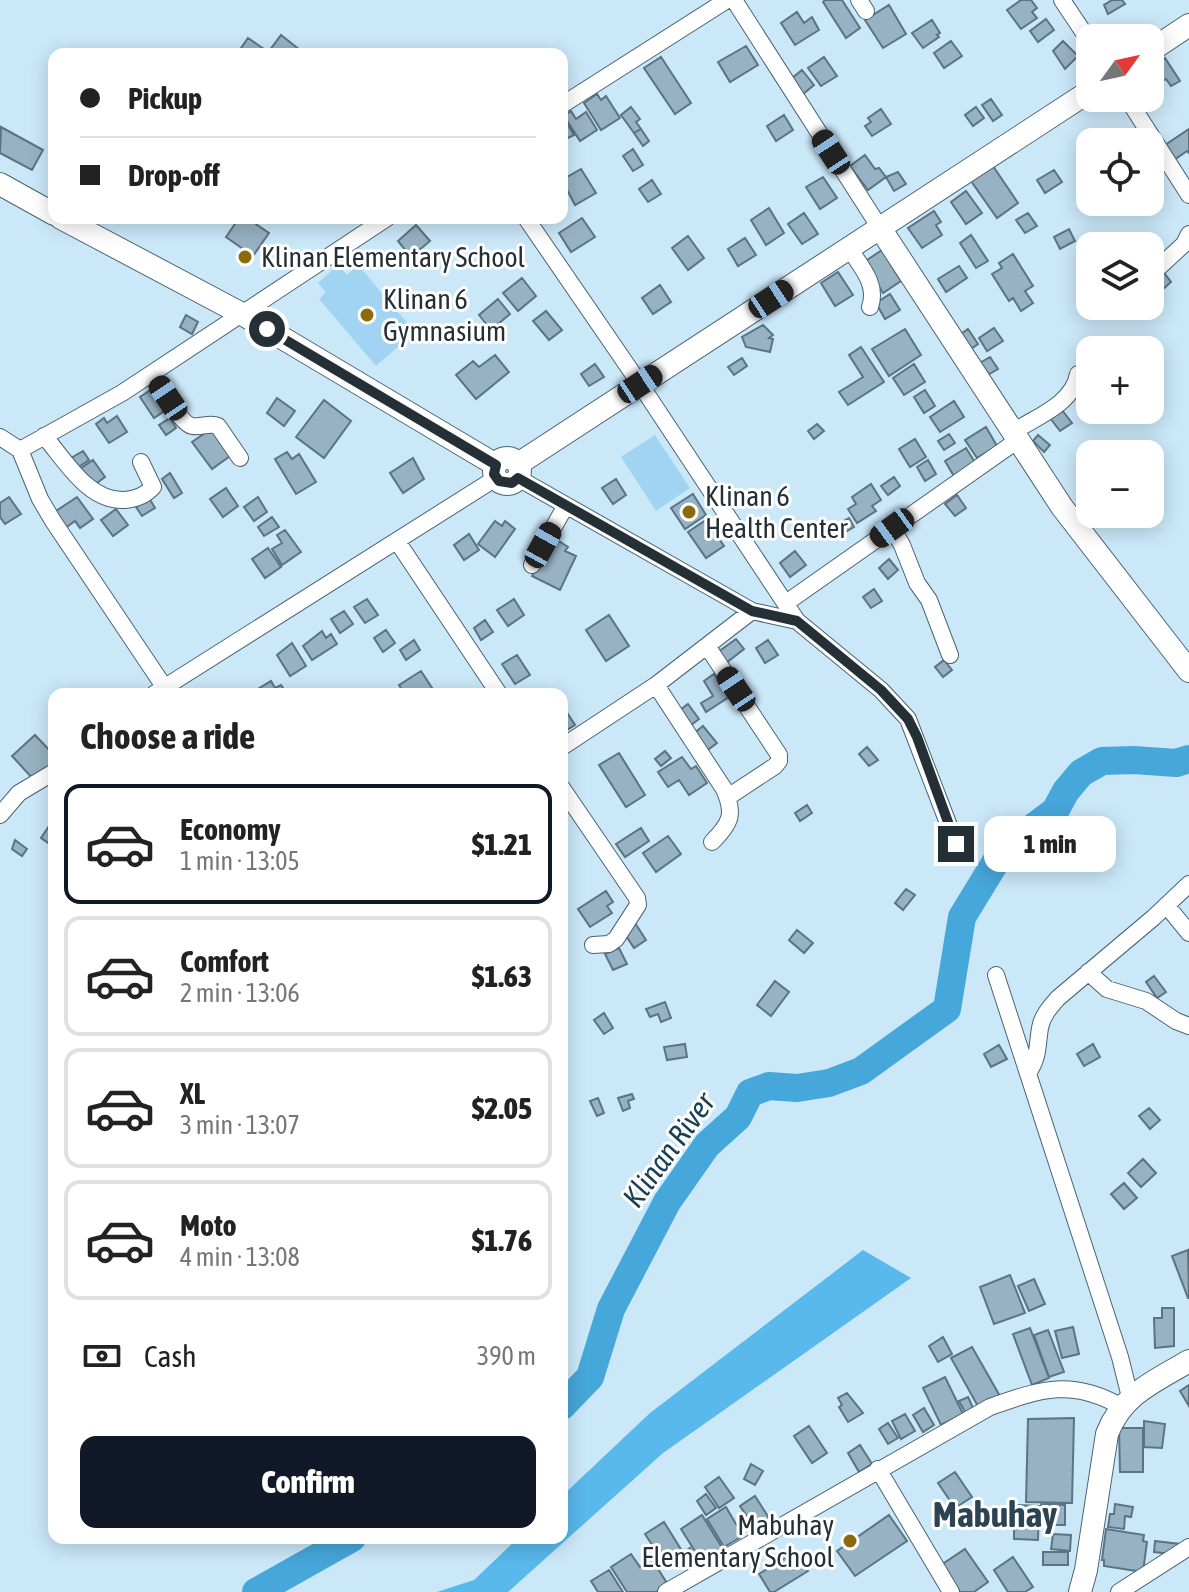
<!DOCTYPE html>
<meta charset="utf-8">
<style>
:root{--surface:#fff;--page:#f2f2f2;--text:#222;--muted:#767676;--line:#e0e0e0;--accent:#111827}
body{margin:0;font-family:"Asap Condensed",sans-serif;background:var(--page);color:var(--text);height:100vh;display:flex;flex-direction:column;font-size:30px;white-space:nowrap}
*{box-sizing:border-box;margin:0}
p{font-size:26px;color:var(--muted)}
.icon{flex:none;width:44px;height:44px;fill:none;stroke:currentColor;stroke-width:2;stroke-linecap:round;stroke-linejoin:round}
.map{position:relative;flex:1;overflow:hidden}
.drawer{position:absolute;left:48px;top:688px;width:520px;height:856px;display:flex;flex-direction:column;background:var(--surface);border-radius:16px;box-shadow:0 4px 20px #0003}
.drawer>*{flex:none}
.top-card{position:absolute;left:48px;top:48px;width:520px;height:176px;border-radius:16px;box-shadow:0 4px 20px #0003;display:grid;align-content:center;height:176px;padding:0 32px;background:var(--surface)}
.needle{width:52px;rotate:57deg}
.tools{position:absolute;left:1076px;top:24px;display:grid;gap:16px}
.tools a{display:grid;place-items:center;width:88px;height:88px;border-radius:16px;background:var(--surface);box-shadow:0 4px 20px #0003;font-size:40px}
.end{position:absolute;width:36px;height:36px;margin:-18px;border:10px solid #253036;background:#fff;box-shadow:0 0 0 4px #fff}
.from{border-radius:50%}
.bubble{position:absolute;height:56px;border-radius:16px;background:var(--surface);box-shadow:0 4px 20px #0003;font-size:26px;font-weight:800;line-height:56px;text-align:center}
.car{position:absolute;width:24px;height:48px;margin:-24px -12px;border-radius:10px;box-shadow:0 0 6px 2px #0007;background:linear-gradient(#222 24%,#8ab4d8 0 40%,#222 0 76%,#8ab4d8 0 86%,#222 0)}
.top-card b{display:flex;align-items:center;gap:28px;height:76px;font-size:30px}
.top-card b+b{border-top:2px solid var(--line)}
.top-card i{width:20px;height:20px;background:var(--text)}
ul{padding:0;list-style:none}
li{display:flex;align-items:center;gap:24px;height:120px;margin:0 16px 12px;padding:0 16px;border:4px solid var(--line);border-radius:16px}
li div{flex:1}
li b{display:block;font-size:30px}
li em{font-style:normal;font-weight:800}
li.active{border-color:var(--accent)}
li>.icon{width:72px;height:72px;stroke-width:1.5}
h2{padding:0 32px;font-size:36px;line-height:96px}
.pay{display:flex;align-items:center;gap:20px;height:88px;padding:0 32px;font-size:30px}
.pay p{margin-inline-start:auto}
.primary-button{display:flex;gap:16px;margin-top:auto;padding:16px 32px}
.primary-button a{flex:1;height:92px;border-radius:16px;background:var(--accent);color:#fff;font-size:32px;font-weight:800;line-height:92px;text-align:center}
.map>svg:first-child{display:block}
.green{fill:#a1d4f3}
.forest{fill:#59b8ec}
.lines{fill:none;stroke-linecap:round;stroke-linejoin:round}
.river{stroke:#46a7da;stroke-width:28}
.building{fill:#97b2c3;stroke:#5a7483;stroke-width:2}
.street-casing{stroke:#4a6372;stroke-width:18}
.secondary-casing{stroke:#4a6372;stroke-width:24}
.street{stroke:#fff;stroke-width:16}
.secondary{stroke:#fff;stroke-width:22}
.route{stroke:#253036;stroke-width:10}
.poi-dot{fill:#8c6a0b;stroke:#fff;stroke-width:3}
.labels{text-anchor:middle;stroke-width:6;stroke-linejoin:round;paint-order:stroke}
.poi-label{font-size:28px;fill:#253036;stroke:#fff;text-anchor:start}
.water-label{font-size:30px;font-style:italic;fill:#184156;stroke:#fff}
.district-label{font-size:36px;font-weight:bold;fill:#2c4452;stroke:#fff}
</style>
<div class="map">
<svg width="1189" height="1592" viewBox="0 0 1189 1592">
<rect width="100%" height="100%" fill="#cbe8f9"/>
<path class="green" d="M338,265L347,275L358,265L415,332L376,366L319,299L326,292L318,283Z
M655,435L690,488L656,511L621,457Z"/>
<path class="forest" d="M863,1250L911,1278L663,1453L508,1592H437L474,1580L518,1538H562V1496L650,1413Z"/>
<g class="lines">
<path class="river" d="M562,1406L590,1377L611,1309L667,1202L707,1145L738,1117L750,1093L769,1086L797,1088L829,1083L861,1071L947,1009L962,917L995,863L1024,834L1055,811L1066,791L1081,773L1102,761L1134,760L1176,763L1189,759
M256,1592L352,1538"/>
</g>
<path class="building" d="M825,0H842L860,28L846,38L823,2Z
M1021,0H1031L1037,8L1032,12L1037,18L1021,29L1007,10Z
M1112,0H1122L1125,4L1108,14L1104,5Z
M889,5L906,34L883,48L865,20Z
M797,12L804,23L812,17L819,30L795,45L781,23Z
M1046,19L1054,30L1038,42L1030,31Z
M932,20L940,33L937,35L939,37L923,48L912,33Z
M281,35L305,54H267Z
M248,38L264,49L261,54H237Z
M951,41L962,56L944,68L934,53Z
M1063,41L1078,56L1065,69L1053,51Z
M746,46L758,65L730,82L718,62Z
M661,57L691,103L675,114L644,68Z
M824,57L837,76L821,86L808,68Z
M1165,58L1180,81L1171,86L1166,79L1155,86L1150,79V68Z
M802,70L814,85L803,94L791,79Z
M597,94L601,100L606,96L620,118L601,130L584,103Z
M991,99L1002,115L993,121L982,105Z
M631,107L640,119L636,122L641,129L634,133L621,115Z
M976,107L984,118L973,126L965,115Z
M881,109L891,124L872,136L865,126L871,122L868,118Z
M571,111L576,119L586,112L597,130L580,141L564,116Z
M784,115L793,130L776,141L767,126Z
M563,117L574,135L568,138L564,131L562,132Z
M1,127L43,150L32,170L0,153Z
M641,129L649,141L643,146L634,133Z
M1189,129V153L1187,151L1174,160L1165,145Z
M633,149L643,165L633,171L623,156Z
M865,155L875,169L879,168L886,177L868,190L850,166Z
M993,166L1018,203L997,218L971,181Z
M581,169L596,193L575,205L562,180Z
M1054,170L1062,182L1045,193L1037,180Z
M898,172L906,184L894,191L886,177Z
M823,177L837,198L820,209L806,187Z
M652,180L661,194L648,202L639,189Z
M966,191L982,213L966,224L951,202Z
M769,208L784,233L766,245L751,220Z
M934,211L941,222L936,225L942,235L922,248L908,228Z
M804,213L818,234L802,244L788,224Z
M1028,213L1037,226L1025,233L1016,220Z
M239,218H247L269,233L253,256L226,237Z
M582,218L595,237L571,252L559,233Z
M416,225L430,241L411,257L398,241Z
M1069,229L1075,241L1060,249L1054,237Z
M971,235L988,261L976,268L960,243Z
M688,236L704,258L688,270L672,248Z
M745,238L756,255L738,266L728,249Z
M882,250L901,281L883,293L864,262Z
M1013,254L1033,286L1025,291L1033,303L1021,311L1013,298L1009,301L992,274L1002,268L999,263Z
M959,266L967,278L946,292L938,279Z
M1161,269L1171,282L1161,291L1150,277Z
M838,272L853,295L835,306L821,283Z
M522,278L536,296L518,311L503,293Z
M660,285L671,302L653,314L642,298Z
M890,294L900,310L885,319L876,303Z
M498,299L510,314L491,330L479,315Z
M546,311L562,330L549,340L533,321Z
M186,315L198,322L192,334L180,327Z
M763,325L773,335L769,338L773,339L770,352L746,347L742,337Z
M994,328L1003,341L987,351L979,338Z
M905,329L921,355L889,376L872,349Z
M968,329L978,344L967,352L957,337Z
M861,347L884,382L848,405L839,392L863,377L849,355Z
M495,355L509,372L476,399L456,375L473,361L479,367Z
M990,357L998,369L986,376L978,364Z
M742,358L747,366L734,375L728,367Z
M595,364L604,377L589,386L581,374Z
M914,364L925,382L904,395L893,378Z
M158,385L172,406L154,418L140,397Z
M925,390L935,406L924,413L914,397Z
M277,398L295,411L284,426L267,413Z
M324,400L351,421L324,458L296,437Z
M954,401L964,417L940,432L930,417Z
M1062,410L1072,423L1060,431L1050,418Z
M117,416L127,432L109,443L96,424L104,418L107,423Z
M170,418L176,428L166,435L159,425Z
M817,424L824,431L814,439L808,431Z
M986,427L997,446L977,458L965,440Z
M211,429L230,456L212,469L192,442Z
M949,434L955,443L944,450L938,441Z
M1038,435L1050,445L1044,452L1033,441Z
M915,439L926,457L910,467L899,449Z
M966,448L976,464L955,478L945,461Z
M83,451L89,460L77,468L71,458Z
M287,452L292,459L299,454L316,482L296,494L275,459Z
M413,458L424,479L403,493L390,473Z
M93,460L105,477L90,488L77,471Z
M928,460L936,474L925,481L917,467Z
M170,473L182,493L174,498L162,479Z
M894,477L900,486L888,495L881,486Z
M616,479L626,495L613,504L602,488Z
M871,484L881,500L872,506L876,511L857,523L848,509L856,504L852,497Z
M226,488L238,506L223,517L210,499Z
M693,494L706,515L685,529L671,508Z
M957,495L966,508L955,516L945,504Z
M9,497L21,514L5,524L0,517V503Z
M77,497L93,519L80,528L75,521L64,529L53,513Z
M258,497L267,512L254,521L244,507Z
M149,498L155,508L142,516L136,507Z
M116,509L128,525L113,536L101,520Z
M272,517L279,527L264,536L258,527Z
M849,518L854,527L844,533L838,524Z
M706,520L724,546L706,558L688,532Z
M495,521L502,526L505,521L515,529L495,557L478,544Z
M285,530L301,552L282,565L272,549L282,543L277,535Z
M469,534L479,550L464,560L454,545Z
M554,538L568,547L565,551L576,556L560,590L532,576Z
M268,548L281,567L265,578L252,559Z
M795,551L806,565L790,577L780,563Z
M889,559L898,570L888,579L879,568Z
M874,589L882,601L871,608L863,597Z
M367,599L378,615L365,623L354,607Z
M514,599L524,615L508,626L497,610Z
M344,611L353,624L340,633L331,619Z
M609,615L629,646L606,661L586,630Z
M485,620L493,632L481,640L474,628Z
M386,630L395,643L383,652L374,638Z
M322,631L326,638L331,634L337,644L312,660L303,646Z
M736,639L744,649L726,663L718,652Z
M414,640L420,650L406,660L400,650Z
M768,640L778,655L765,663L756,648Z
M292,643L306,666L290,676L277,655Z
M517,655L530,675L515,684L502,664Z
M944,660L952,670L943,677L935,667Z
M421,671L436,694H404L399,685Z
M714,674L729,697L706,712L701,703L713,696L704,681Z
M271,681L275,688L281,685L287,694H254L253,692Z
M688,704L699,719L687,728L676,713Z
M562,705L575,725L562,733Z
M703,726L717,743L705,752L692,735Z
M35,735L54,755V762L34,780L12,756Z
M867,747L878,760L869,766L859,754Z
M665,751L671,758L661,766L655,759Z
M619,753L645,795L626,807L599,765Z
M682,757L691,769L696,766L707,783L689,795L679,780L668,787L658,772Z
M807,805L812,813L800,821L795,813Z
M49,826L54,829V847L41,838Z
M641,828L649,841L625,857L616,844Z
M668,836L681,854L656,872L643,853Z
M15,840L27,849L22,856L12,849Z
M906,889L915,895L903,910L895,903Z
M606,891L613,902L607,906L612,913L590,927L578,909Z
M635,923L646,940L634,948L623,931Z
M797,930L813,943L804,953L789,940Z
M619,948L627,964L613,970L605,954Z
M1154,976L1166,992L1157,998L1146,982Z
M775,981L789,992L771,1016L757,1005Z
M665,1002L671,1018L661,1022L658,1014L650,1017L646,1009Z
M604,1013L613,1028L604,1034L594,1020Z
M685,1044L687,1057L667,1060L664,1047Z
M1093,1044L1100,1057L1084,1066L1077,1054Z
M999,1045L1007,1059L991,1067L984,1054Z
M632,1094L634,1099L628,1101L630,1108L623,1111L618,1098Z
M598,1098L604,1113L597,1116L590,1101Z
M1149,1108L1160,1120L1150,1129L1139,1116Z
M1143,1159L1156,1173L1141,1187L1128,1173Z
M1124,1183L1137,1198L1124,1209L1111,1194Z
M1188,1250L1189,1298H1188L1172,1256Z
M1010,1275L1025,1313L994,1324L980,1287Z
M1034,1279L1045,1304L1029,1311L1018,1286Z
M1162,1308H1174V1346L1155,1348L1154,1318H1162Z
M1073,1327L1079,1354L1062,1358L1055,1331Z
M1030,1328L1049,1378L1032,1385L1013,1334Z
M1048,1330L1064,1372L1049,1377L1034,1335Z
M943,1337L952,1354L938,1362L929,1346Z
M972,1347L1001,1398L980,1410L951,1358Z
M945,1377L963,1414L941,1425L923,1388Z
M1189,1385V1406L1180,1391Z
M847,1393L863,1413L848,1422L839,1407L842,1405L838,1398Z
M968,1397L974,1410L966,1414L959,1401Z
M924,1408L934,1425L923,1432L913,1415Z
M905,1414L915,1431L901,1439L892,1421Z
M1074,1418L1072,1503L1026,1502L1028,1419Z
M1144,1421L1165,1424L1162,1448L1144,1447Z
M888,1423L898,1438L888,1444L879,1429Z
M809,1426L827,1453L812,1463L794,1436Z
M1119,1428H1143V1472H1120Z
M860,1445L872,1464L859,1472L848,1453Z
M751,1464L763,1471L755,1485L744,1479Z
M955,1472L972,1497L955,1508L938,1483Z
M719,1477L734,1498L719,1508L705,1487Z
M706,1494L716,1508L706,1515L697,1501Z
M755,1496L769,1518L755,1528L740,1506Z
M1041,1504L1065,1505V1525H1041Z
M1115,1504L1133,1507L1131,1517L1125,1516L1124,1529L1108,1527L1110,1514H1114Z
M1014,1505L1039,1506L1038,1540L1014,1539Z
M726,1507L743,1536L724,1547L707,1519Z
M702,1515L724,1551L703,1564L681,1529Z
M889,1515L907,1541L855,1576L837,1551Z
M664,1522L682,1551L670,1558L665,1550L658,1554L645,1534Z
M1106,1529L1144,1535L1143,1541L1147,1542L1143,1572L1104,1566V1560H1102Z
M1053,1534L1071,1535L1070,1551L1051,1549Z
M1155,1541L1180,1544L1181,1555L1154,1552Z
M690,1548L699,1563L693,1566L684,1552Z
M965,1549L988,1582L974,1592H960L941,1565Z
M796,1551L808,1571L774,1592H770L759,1574Z
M1043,1552H1068V1565H1043Z
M631,1554L640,1567L652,1559L668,1585L656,1592H627L611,1567Z
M1013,1557L1033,1587L1025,1592H1008L994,1570Z
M609,1570L623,1592H598L591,1581Z"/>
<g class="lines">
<defs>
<path id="street" d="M734,0L880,228
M859,0L866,11
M1062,0L1090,42
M1127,98L1189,195
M562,105L727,0
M526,218L640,384L797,621L881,690L908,719L956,844
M849,248C861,267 878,284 870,307
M1155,271L1184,244L1189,234
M152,374C159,385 181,424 192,426C202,428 209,422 218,426L240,458
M1013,432C1036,417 1073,404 1078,374
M44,436C66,461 88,502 125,500C136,499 145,496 153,487L141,462
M0,437L20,450L122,393L387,218
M20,450L40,499L53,521L169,694
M518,478L752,611L797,621
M892,528L902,545L917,583L929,600L950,655
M397,541L499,694
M532,565L565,507
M786,603L1018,440
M707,646L779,755V761L775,766L728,797
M656,685L724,789C735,814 731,823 712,842
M154,694L496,478
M562,747L656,685L752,611
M562,788L637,898L638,905L616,939L609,944L593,945
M0,815L19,793L54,772
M1167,906L1189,933
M1088,972L1107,989L1146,1001L1176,1021L1189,1026
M996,975L1120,1357L1130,1397
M1028,1073C1039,1057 1037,1046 1040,1028C1042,1016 1050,1007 1058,998L1153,918L1189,884
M878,1469L951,1592
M666,1592L990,1407C1041,1389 1072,1378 1122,1407
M1119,1592L1189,1547"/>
<path id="secondary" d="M1150,51L1189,25
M0,184L54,214
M61,218L242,314L496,465
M880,228L1062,507L1189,671
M494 471a13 13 0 1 1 26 0a13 13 0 1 1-26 0Z
M518,464L1090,91
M1080,1592L1086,1570L1107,1434C1122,1394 1154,1382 1189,1361"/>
</defs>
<use href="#street" class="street-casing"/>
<use href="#secondary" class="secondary-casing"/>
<use href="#street" class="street"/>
<use href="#secondary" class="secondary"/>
</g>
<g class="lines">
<path class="route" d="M267,329L496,465L494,474L499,481L512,483L518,478L752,611L797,621L881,690L908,719L917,737L956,844"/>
</g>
<g class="poi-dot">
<circle cx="245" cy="257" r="8"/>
<circle cx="367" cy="315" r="8"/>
<circle cx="689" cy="512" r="8"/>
<circle cx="850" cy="1541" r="8"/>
</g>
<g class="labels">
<g class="poi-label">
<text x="261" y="267">Klinan Elementary School</text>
<text x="383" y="309">Klinan 6<tspan x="383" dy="32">Gymnasium</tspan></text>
<text x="705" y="506">Klinan 6<tspan x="705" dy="32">Health Center</tspan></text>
<text x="834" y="1535" text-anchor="end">Mabuhay<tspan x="834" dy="32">Elementary School</tspan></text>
</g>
<g class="water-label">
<text transform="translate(669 1150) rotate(-54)" y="10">Klinan River</text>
</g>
<g class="district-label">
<text x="995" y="1527">Mabuhay</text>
</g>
</g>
</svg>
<div class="tools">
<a><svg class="needle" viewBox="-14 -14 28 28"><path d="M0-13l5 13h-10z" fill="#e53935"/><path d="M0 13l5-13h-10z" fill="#767676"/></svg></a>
<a><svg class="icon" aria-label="locate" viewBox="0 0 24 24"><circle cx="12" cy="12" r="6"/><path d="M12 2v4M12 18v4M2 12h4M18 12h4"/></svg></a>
<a><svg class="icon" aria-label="layers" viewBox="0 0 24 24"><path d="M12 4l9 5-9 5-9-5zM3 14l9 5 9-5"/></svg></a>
<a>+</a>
<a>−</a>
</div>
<i class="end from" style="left:267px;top:329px"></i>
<i class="end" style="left:956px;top:844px"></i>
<div class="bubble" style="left:984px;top:816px;width:132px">1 min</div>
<i class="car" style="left:831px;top:152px;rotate:327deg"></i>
<i class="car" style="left:771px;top:299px;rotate:57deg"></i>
<i class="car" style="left:640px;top:384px;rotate:57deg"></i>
<i class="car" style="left:168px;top:398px;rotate:326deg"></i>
<i class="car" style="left:892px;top:528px;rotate:234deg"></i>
<i class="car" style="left:543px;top:545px;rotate:29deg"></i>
<i class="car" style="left:736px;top:689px;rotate:326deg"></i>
<div class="top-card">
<b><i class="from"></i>Pickup</b>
<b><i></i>Drop-off</b>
</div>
<section class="drawer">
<h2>Choose a ride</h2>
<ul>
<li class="active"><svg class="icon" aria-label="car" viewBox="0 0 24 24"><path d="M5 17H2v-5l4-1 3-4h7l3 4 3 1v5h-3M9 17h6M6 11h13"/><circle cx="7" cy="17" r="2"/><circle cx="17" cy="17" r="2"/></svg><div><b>Economy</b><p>1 min · 13:05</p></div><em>$1.21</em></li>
<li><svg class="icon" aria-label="car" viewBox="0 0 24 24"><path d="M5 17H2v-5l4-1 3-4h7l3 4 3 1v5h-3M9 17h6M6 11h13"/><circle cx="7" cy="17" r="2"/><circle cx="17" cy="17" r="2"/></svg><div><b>Comfort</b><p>2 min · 13:06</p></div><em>$1.63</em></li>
<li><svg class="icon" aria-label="car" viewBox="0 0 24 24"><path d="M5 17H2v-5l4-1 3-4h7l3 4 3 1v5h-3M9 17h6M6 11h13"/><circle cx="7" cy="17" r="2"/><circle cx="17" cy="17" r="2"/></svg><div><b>XL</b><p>3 min · 13:07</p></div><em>$2.05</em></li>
<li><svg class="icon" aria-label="car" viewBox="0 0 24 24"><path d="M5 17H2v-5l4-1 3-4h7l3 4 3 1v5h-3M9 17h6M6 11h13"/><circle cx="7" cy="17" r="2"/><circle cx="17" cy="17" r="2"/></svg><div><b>Moto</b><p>4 min · 13:08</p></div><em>$1.76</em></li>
</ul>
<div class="pay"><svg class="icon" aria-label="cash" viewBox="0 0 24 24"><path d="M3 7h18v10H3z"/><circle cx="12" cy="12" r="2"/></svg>Cash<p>390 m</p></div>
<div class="primary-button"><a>Confirm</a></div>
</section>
</div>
